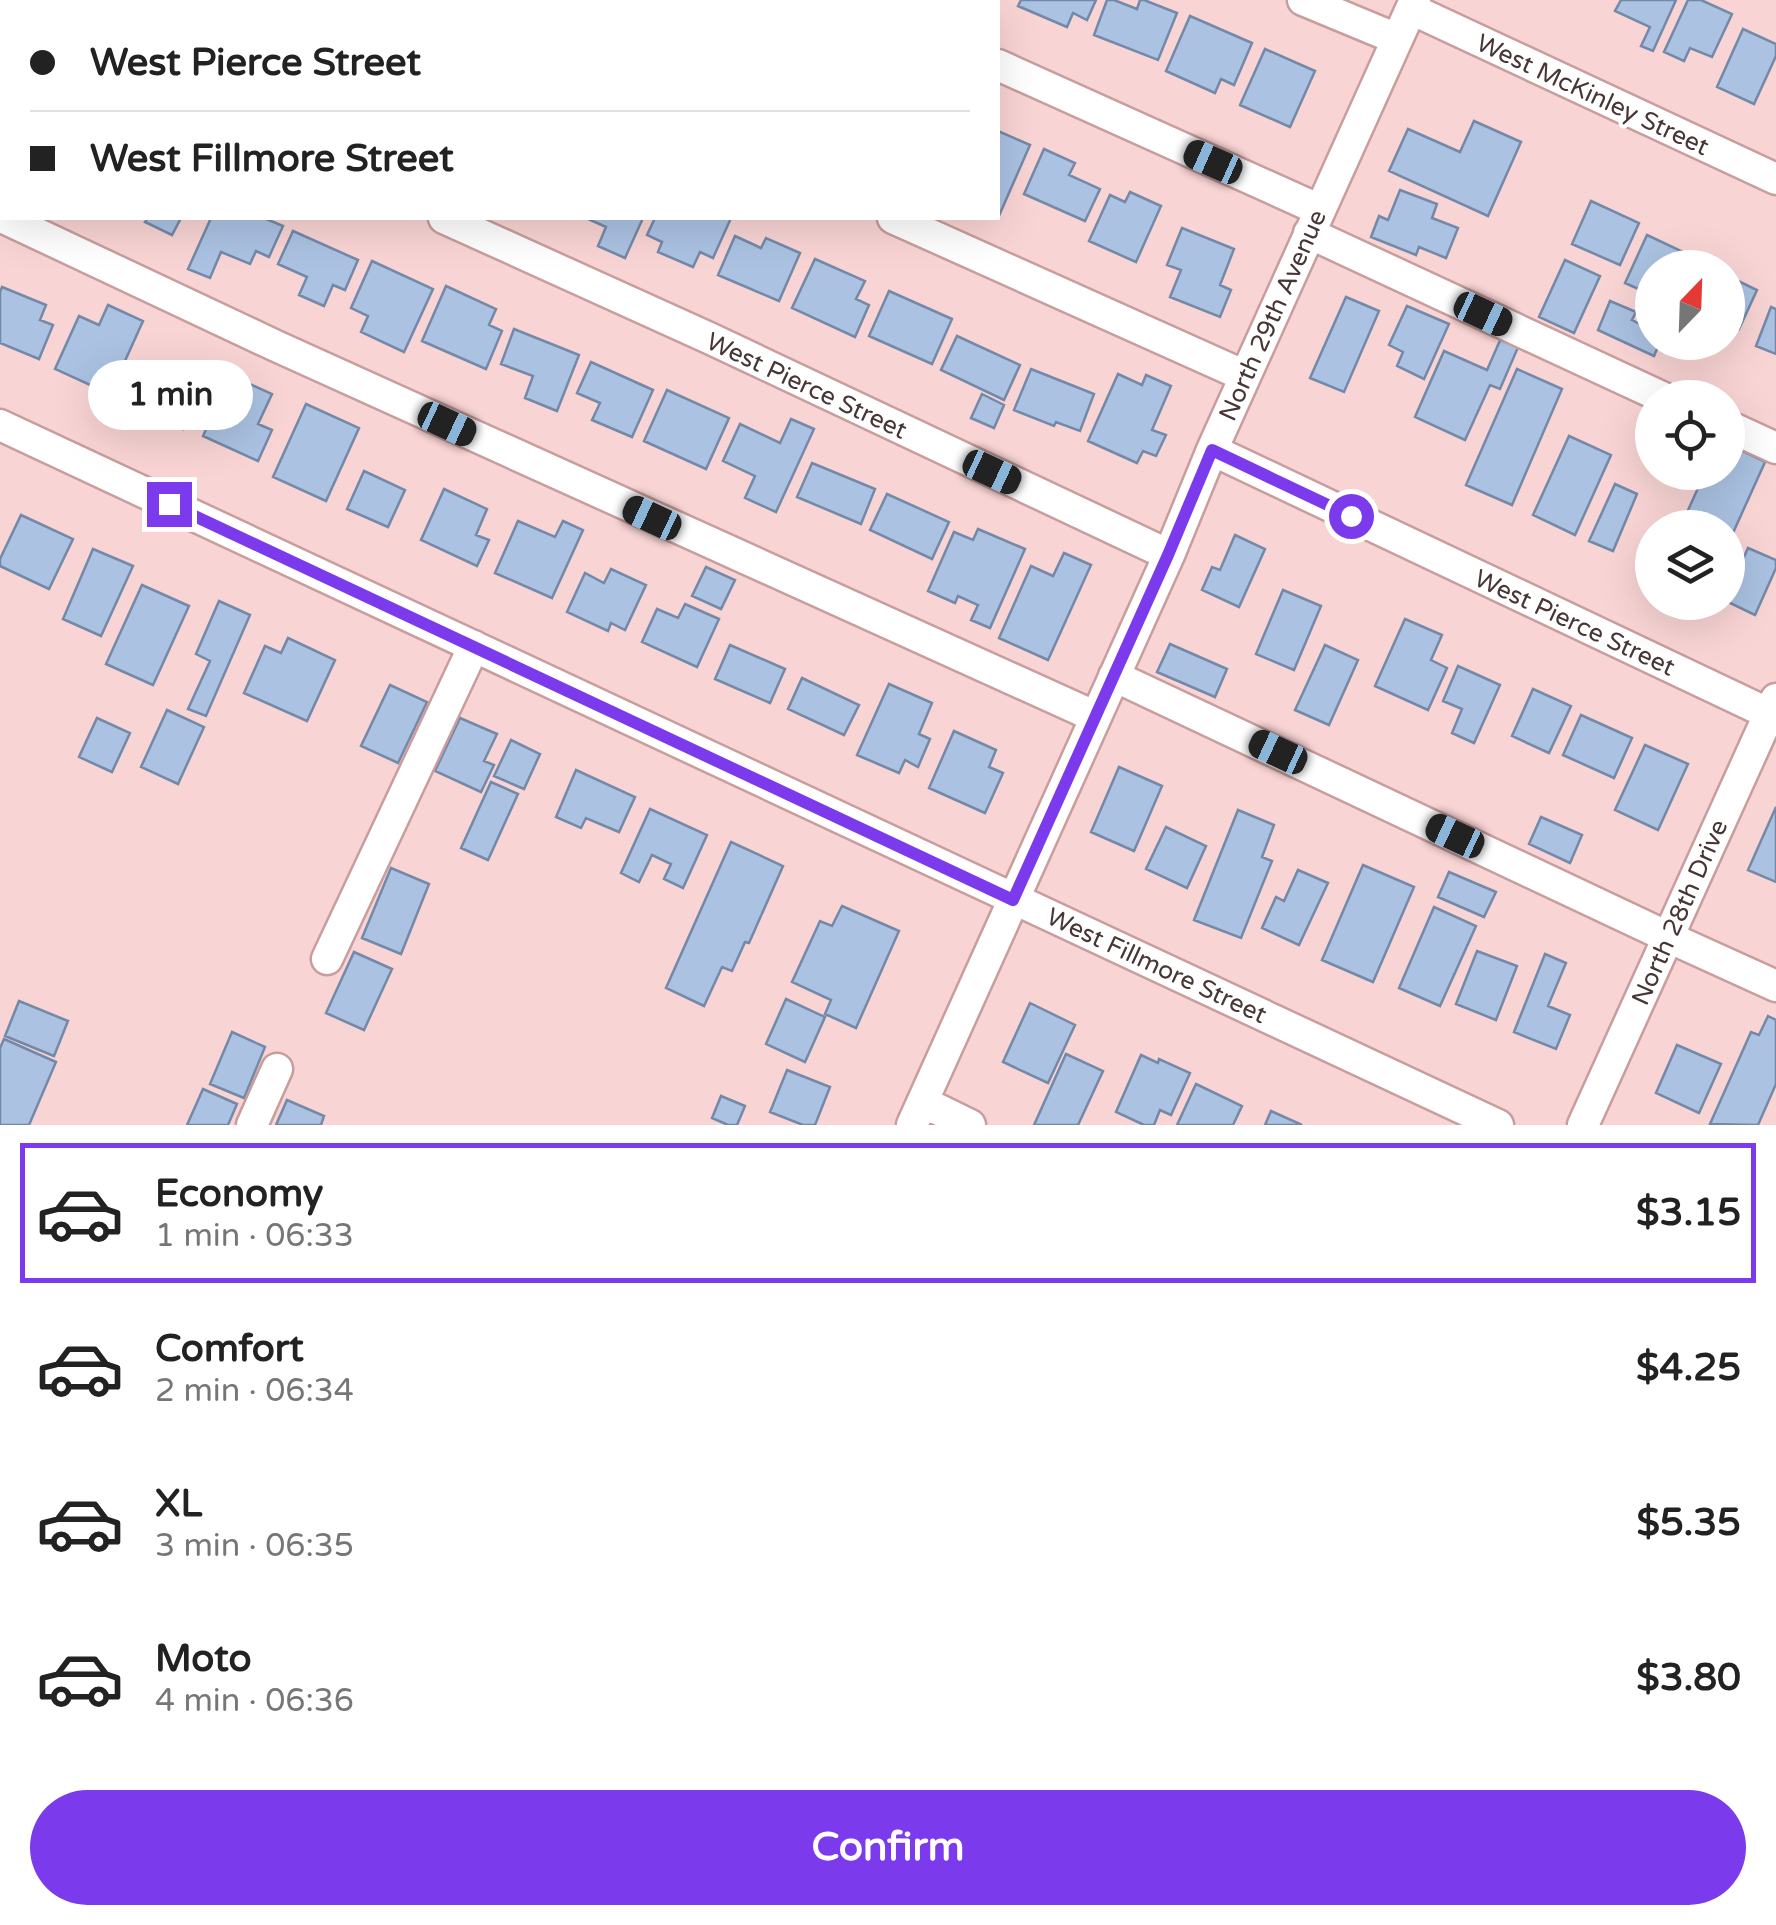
<!DOCTYPE html>
<meta charset="utf-8">
<style>
:root{--surface:#fff;--page:#f6f6f6;--text:#222;--muted:#767676;--line:#e0e0e0;--accent:#7c3aed}
body{margin:0;font-family:"Varela Round",sans-serif;background:var(--page);color:var(--text);height:100vh;display:flex;flex-direction:column;font-size:38px;white-space:nowrap}
*{box-sizing:border-box;margin:0}
p{font-size:32px;color:var(--muted)}
.icon{flex:none;width:55px;height:55px;fill:none;stroke:currentColor;stroke-width:2;stroke-linecap:round;stroke-linejoin:round}
.map{position:relative;height:1125px;overflow:hidden}
.details{display:flex;flex-direction:column;background:var(--surface);flex:1}
.details>*{flex:none}
.banner{position:absolute;left:0px;top:0px;width:1000px;height:220px;box-shadow:0 10px 40px #0002;display:grid;align-content:center;height:220px;padding:0 30px;background:var(--surface)}
.needle{width:65px;rotate:23deg}
.fabs{position:absolute;left:1635px;top:250px;display:grid;gap:20px}
.fabs a{display:grid;place-items:center;width:110px;height:110px;border-radius:50%;background:var(--surface);box-shadow:0 10px 40px #0002;font-size:50px}
.end{position:absolute;width:45px;height:45px;margin:-22px;border:12px solid #7c3aed;background:#fff;box-shadow:0 0 0 5px #fff}
.from{border-radius:50%}
.bubble{position:absolute;height:70px;border-radius:35px;background:var(--surface);box-shadow:0 10px 40px #0002;font-size:32px;font-weight:800;line-height:70px;text-align:center}
.car{position:absolute;width:30px;height:60px;margin:-30px -15px;border-radius:12px;box-shadow:0 0 8px 2px #0007;background:linear-gradient(#222 24%,#8ab4d8 0 40%,#222 0 76%,#8ab4d8 0 86%,#222 0)}
.banner b{display:flex;align-items:center;gap:35px;height:95px;font-size:38px}
.banner b+b{border-top:2px solid var(--line)}
.banner i{width:25px;height:25px;background:var(--text)}
ul{padding:18px 0 0;list-style:none}
li{display:flex;align-items:center;gap:30px;height:140px;margin:0 20px 15px;padding:0 10px;border:5px solid transparent;border-radius:0px}
li div{flex:1}
li b{display:block;font-size:38px}
li em{font-style:normal;font-weight:800}
li.current{border-color:var(--accent)}
li>.icon{width:90px;height:90px;stroke-width:1.5}
.action{display:flex;gap:20px;margin-top:auto;padding:20px 30px}
.action a{flex:1;height:115px;border-radius:60px;background:var(--accent);color:#fff;font-size:40px;font-weight:800;line-height:115px;text-align:center}
.map>svg:first-child{display:block}
.building{fill:#abc2e2;stroke:#7489a8;stroke-width:2.5}
.lines{fill:none;stroke-linecap:round;stroke-linejoin:round}
.minor-casing{stroke:#c99d9e;stroke-width:35}
.minor{stroke:#fff;stroke-width:30}
.route{stroke:#7c3aed;stroke-width:12}
.labels{text-anchor:middle;stroke-width:8;stroke-linejoin:round;paint-order:stroke}
.street-label{font-size:25px;fill:#483636;stroke:#fff}
</style>
<div class="map">
<svg width="1776" height="1125" viewBox="0 0 1776 1125">
<rect width="100%" height="100%" fill="#f9d4d4"/>
<path class="building" d="M132,0H203L202,2H137Z
M576,0H653L652,2H575Z
M1021,0H1096L1087,20L1073,13L1067,27L1018,6Z
M1107,0H1114L1137,9L1140,0H1144L1177,13L1158,60L1094,35Z
M1621,0H1676L1653,51L1641,46L1650,27L1615,11Z
M1688,0H1701L1732,14L1712,57L1690,48L1684,61L1664,52Z
M1190,16L1252,43L1234,85L1221,79L1215,93L1166,71Z
M1743,29L1776,44V56L1754,104L1717,87Z
M1265,49L1315,71L1290,127L1240,105Z
M0,89L2,90V161L0,160Z
M1474,121L1521,142L1488,216L1389,171L1408,129L1460,152Z
M998,131L1030,145L998,218H996Z
M1044,149L1075,163L1069,175L1100,189L1085,221L1024,194Z
M1400,190L1437,204L1432,218L1458,228L1446,258L1419,247L1416,255L1371,237L1379,216L1388,220Z
M1130,192L1161,206L1136,262L1089,241L1110,195L1125,202Z
M1591,201L1639,223L1620,265L1572,244Z
M148,218H181L172,235L145,222Z
M211,218H264L283,226L269,257L256,251L250,264L221,252L210,278L188,269Z
M586,218H643L625,258L598,246L606,227Z
M655,218H731L713,258L700,252L693,267L658,252L662,242L647,235Z
M1182,228L1234,249L1220,285L1231,290L1220,317L1170,297L1181,270L1167,265Z
M293,231L358,260L345,290L333,285L324,306L299,295L307,277L278,264Z
M1647,235L1700,260L1696,268H1652V295L1625,283Z
M735,236L761,248L766,238L800,253L779,301L718,275Z
M815,259L865,281L856,299L869,305L855,337L792,308Z
M1565,260L1600,276L1574,333L1539,317Z
M372,261L433,289L404,352L361,332L368,316L351,308Z
M1728,276L1757,290L1739,329L1728,324Z
M446,286L496,309L489,325L502,331L486,369L422,341Z
M2,287L46,305L40,320L53,325L39,359L0,343V292Z
M889,291L952,319L932,364L869,336Z
M1346,297L1379,311L1344,392L1310,378Z
M1610,301L1636,312L1632,320L1652,330V342H1660L1654,356L1598,330Z
M108,305L143,321L110,394L55,369L79,316L99,325Z
M1407,306L1449,324L1424,379L1397,366L1403,352L1389,345Z
M1771,307L1776,309V354L1756,346Z
M514,329L579,355L557,411L525,398L533,376L501,364Z
M957,336L1020,365L1004,400L941,370Z
M1501,338L1519,345L1500,389L1490,385L1465,440L1415,417L1444,351L1487,370Z
M591,362L653,390L632,437L592,420L600,403L577,393Z
M157,365L203,386L183,429L128,404L144,368L153,372Z
M1031,369L1094,394L1080,431L1056,422L1054,426L1014,410Z
M1517,369L1562,389L1512,505L1466,485Z
M1118,374L1142,385L1146,375L1171,386L1152,430L1166,435L1156,456L1143,451L1137,463L1088,441Z
M230,375L272,394L258,424L272,430L258,461L203,436Z
M667,390L729,418L706,469L644,441Z
M982,394L1004,405L994,428L971,418Z
M306,404L359,428L326,501L273,477Z
M791,419L814,429L776,512L745,498L755,476L723,461L740,424L780,443Z
M1569,436L1611,455L1575,535L1533,515Z
M1728,444L1765,462L1728,544V528H1680L1703,477L1695,472H1728Z
M812,463L875,489L861,524L797,497Z
M364,471L405,490L388,527L347,509Z
M1615,484L1637,494L1613,551L1589,541Z
M444,489L487,509L476,535L489,540L477,566L421,540Z
M887,494L949,522L932,559L870,530Z
M21,515L73,539L49,589L0,566V559Z
M518,521L555,537L563,521L583,530L552,598L495,573Z
M978,529L1025,549L990,628L971,620L978,605L958,596L955,603L928,591L954,532L973,540Z
M1235,535L1265,549L1239,607L1202,590L1212,567L1220,570Z
M1748,548L1776,560V568L1755,615L1728,602V593Z
M93,549L133,566L101,636L63,619Z
M1064,553L1091,565L1048,660L999,638L1031,566L1053,576Z
M706,567L735,580L721,609L692,596Z
M611,569L646,585L625,630L611,623L608,631L567,612L585,573L604,583Z
M142,585L189,606L153,685L106,664Z
M1283,590L1321,606L1294,670L1256,654Z
M219,601L250,615L206,716L188,709L210,661L196,654Z
M685,604L719,619L697,667L642,642L657,609L678,618Z
M1405,619L1442,635L1431,660L1447,668L1428,710L1375,686Z
M288,638L335,660L307,721L244,693L265,646L281,653Z
M1170,644L1227,669L1215,697L1157,672Z
M730,645L785,669L770,703L715,679Z
M1325,645L1358,660L1329,725L1295,710Z
M1458,666L1500,685L1474,743L1452,733L1462,709L1443,701Z
M802,678L859,705L844,735L788,709Z
M889,684L932,703L919,734L930,739L918,767L905,760L899,773L857,755Z
M390,685L427,702L398,763L361,746Z
M1533,689L1571,706L1549,753L1512,736Z
M167,710L204,727L178,784L141,767Z
M1581,715L1632,738L1614,778L1563,755Z
M97,718L130,733L112,772L79,757Z
M460,718L497,734L484,761L494,765L481,792L435,771Z
M954,731L996,750L989,767L1003,773L985,813L929,788Z
M511,740L540,754L524,789L494,776Z
M1645,745L1688,764L1658,830L1615,810Z
M1119,767L1162,786L1134,851L1091,832Z
M576,770L635,797L619,832L586,818L581,828L556,817Z
M491,782L518,794L488,860L461,848Z
M1776,807V882L1748,870Z
M650,809L707,835L683,888L664,879L671,864L652,855L639,882L621,873Z
M1238,810L1274,825L1262,857L1272,861L1241,938L1194,920Z
M1541,817L1582,835L1570,863L1529,844Z
M1166,827L1206,846L1187,888L1146,869Z
M731,842L783,866L749,943L745,942L732,971L722,967L704,1006L666,988Z
M1363,865L1414,887L1373,982L1322,960Z
M391,868L429,884L401,954L362,938Z
M1298,870L1328,883L1299,945L1262,928L1276,897L1284,901Z
M1449,872L1496,892L1484,917L1438,897Z
M842,906L899,931L856,1028L825,1014L831,1000L792,982L820,921L832,926Z
M1434,907L1476,926L1440,1006L1399,988Z
M1477,951L1517,966L1496,1020L1456,1004Z
M354,952L392,969L364,1030L326,1013Z
M1545,954L1566,963L1548,1006L1570,1015L1556,1049L1514,1032Z
M786,999L825,1017L805,1062L766,1044Z
M19,1001L68,1021L54,1056L5,1036Z
M1030,1003L1075,1025L1048,1083L1003,1062Z
M1768,1016L1776,1020V1084L1758,1125L1710,1124L1751,1032L1759,1035Z
M232,1032L265,1047L244,1098L210,1084Z
M4,1039L56,1062L29,1125H0V1048Z
M1677,1045L1721,1064L1699,1113L1656,1093Z
M1066,1054L1103,1071L1078,1125H1034Z
M1141,1055L1158,1063L1159,1059L1190,1073L1171,1115L1160,1110L1154,1125H1144L1116,1112Z
M787,1070L830,1087L815,1125H803L770,1112Z
M1196,1084L1242,1106L1233,1125H1177Z
M203,1089L237,1104L228,1125H187Z
M721,1096L745,1106L737,1125H728L712,1118Z
M287,1100L324,1116L321,1125H276Z
M1271,1111L1302,1125H1265Z"/>
<g class="lines">
<defs>
<path id="minor" d="M410,0L415,2
M853,0L858,2
M1303,0L1397,39
M1411,9L1776,179
M0,15L2,16
M998,65L1320,210
M4,218L276,346L1096,717
M444,218L709,338L1169,555
M893,218L1245,376
M1309,233L1664,398
M0,425L1498,1125
M1728,426L1776,448
M1212,450L1776,717
M1114,676L1668,937L1776,986
M327,959L474,646
M923,1102L970,1125
M252,1125L277,1069
M912,1125L1169,555L1212,450L1415,0
M1583,1125L1776,699"/>
</defs>
<use href="#minor" class="minor-casing"/>
<use href="#minor" class="minor"/>
</g>
<g class="lines">
<path class="route" d="M169,504L1013,900L1168,555L1212,450L1351,516"/>
</g>
<g class="labels">
<g class="street-label">
<text transform="translate(1593 94) rotate(25)" y="9">West McKinley Street</text>
<text transform="translate(1272 315) rotate(-66)" y="9">North 29th Avenue</text>
<text transform="translate(807 385) rotate(25)" y="9">West Pierce Street</text>
<text transform="translate(1575 622) rotate(25)" y="9">West Pierce Street</text>
<text transform="translate(1679 912) rotate(-66)" y="9">North 28th Drive</text>
<text transform="translate(1157 965) rotate(25)" y="9">West Fillmore Street</text>
</g>
</g>
</svg>
<div class="fabs">
<a><svg class="needle" viewBox="-14 -14 28 28"><path d="M0-13l5 13h-10z" fill="#e53935"/><path d="M0 13l5-13h-10z" fill="#767676"/></svg></a>
<a><svg class="icon" aria-label="locate" viewBox="0 0 24 24"><circle cx="12" cy="12" r="6"/><path d="M12 2v4M12 18v4M2 12h4M18 12h4"/></svg></a>
<a><svg class="icon" aria-label="layers" viewBox="0 0 24 24"><path d="M12 4l9 5-9 5-9-5zM3 14l9 5 9-5"/></svg></a>
</div>
<i class="end from" style="left:1351px;top:516px"></i>
<i class="end" style="left:169px;top:504px"></i>
<div class="bubble" style="left:88px;top:360px;width:165px">1 min</div>
<i class="car" style="left:1213px;top:162px;rotate:294deg"></i>
<i class="car" style="left:1483px;top:314px;rotate:115deg"></i>
<i class="car" style="left:447px;top:424px;rotate:115deg"></i>
<i class="car" style="left:992px;top:472px;rotate:115deg"></i>
<i class="car" style="left:652px;top:518px;rotate:295deg"></i>
<i class="car" style="left:1278px;top:752px;rotate:295deg"></i>
<i class="car" style="left:1455px;top:836px;rotate:295deg"></i>
<div class="banner">
<b><i class="from"></i>West Pierce Street</b>
<b><i></i>West Fillmore Street</b>
</div>
</div>
<section class="details">
<ul>
<li class="current"><svg class="icon" aria-label="car" viewBox="0 0 24 24"><path d="M5 17H2v-5l4-1 3-4h7l3 4 3 1v5h-3M9 17h6M6 11h13"/><circle cx="7" cy="17" r="2"/><circle cx="17" cy="17" r="2"/></svg><div><b>Economy</b><p>1 min · 06:33</p></div><em>$3.15</em></li>
<li><svg class="icon" aria-label="car" viewBox="0 0 24 24"><path d="M5 17H2v-5l4-1 3-4h7l3 4 3 1v5h-3M9 17h6M6 11h13"/><circle cx="7" cy="17" r="2"/><circle cx="17" cy="17" r="2"/></svg><div><b>Comfort</b><p>2 min · 06:34</p></div><em>$4.25</em></li>
<li><svg class="icon" aria-label="car" viewBox="0 0 24 24"><path d="M5 17H2v-5l4-1 3-4h7l3 4 3 1v5h-3M9 17h6M6 11h13"/><circle cx="7" cy="17" r="2"/><circle cx="17" cy="17" r="2"/></svg><div><b>XL</b><p>3 min · 06:35</p></div><em>$5.35</em></li>
<li><svg class="icon" aria-label="car" viewBox="0 0 24 24"><path d="M5 17H2v-5l4-1 3-4h7l3 4 3 1v5h-3M9 17h6M6 11h13"/><circle cx="7" cy="17" r="2"/><circle cx="17" cy="17" r="2"/></svg><div><b>Moto</b><p>4 min · 06:36</p></div><em>$3.80</em></li>
</ul>
<div class="action"><a>Confirm</a></div>
</section>
